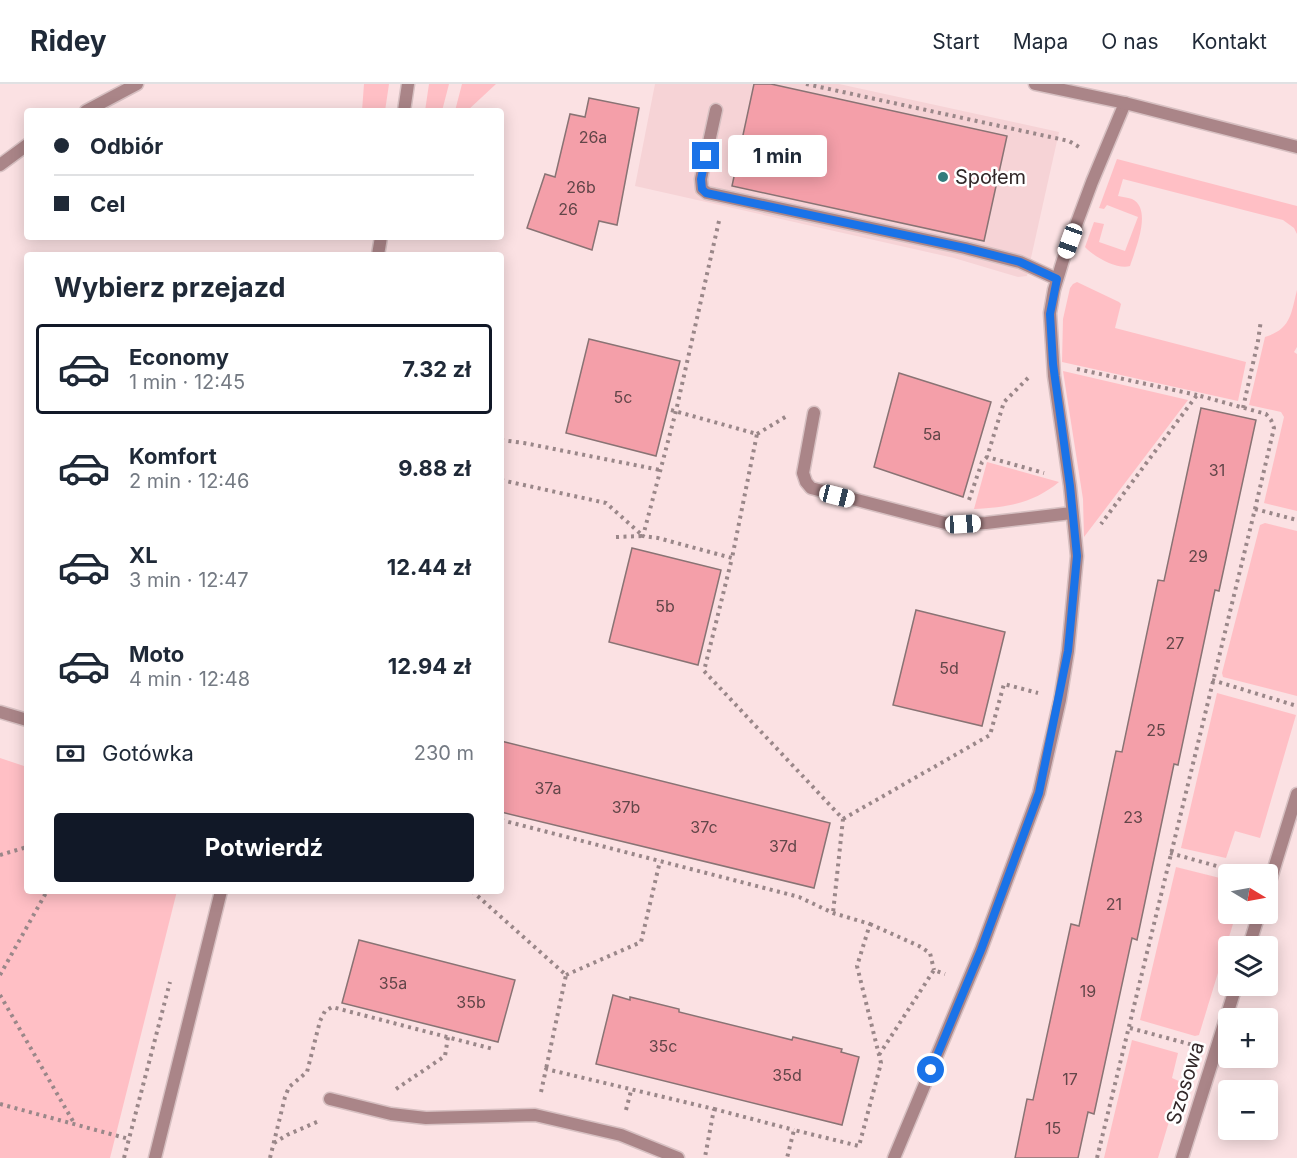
<!DOCTYPE html>
<html lang="pl">
<meta charset="utf-8">
<style>
:root{--surface:#fff;--page:#f6f6f7;--text:#1f2937;--muted:#747a83;--line:#e0e1e3;--accent:#111827}
body{margin:0;font-family:Inter,sans-serif;background:var(--page);color:var(--text);height:100vh;display:flex;flex-direction:column;font-size:22px;white-space:nowrap}
*{box-sizing:border-box;margin:0}
p{font-size:20px;color:var(--muted)}
.icon{flex:none;width:33px;height:33px;fill:none;stroke:currentColor;stroke-width:2;stroke-linecap:round;stroke-linejoin:round}
.map{position:relative;flex:1;overflow:hidden}
.drawer{position:absolute;left:24px;top:168px;width:480px;height:642px;display:flex;flex-direction:column;background:var(--surface);border-radius:6px;box-shadow:0 3px 15px #0003}
.drawer>*{flex:none}
.hud{position:absolute;left:24px;top:24px;width:480px;height:132px;border-radius:6px;box-shadow:0 3px 15px #0003;display:grid;align-content:center;height:132px;padding:0 30px;background:var(--surface)}
.needle{width:39px;rotate:100deg}
.buttons{position:absolute;left:1218px;top:780px;display:grid;gap:12px}
.buttons a{display:grid;place-items:center;width:60px;height:60px;border-radius:6px;background:var(--surface);box-shadow:0 3px 15px #0003;font-size:30px}
.end{position:absolute;width:27px;height:27px;margin:-14px;border:8px solid #1a73e8;background:#fff;box-shadow:0 0 0 3px #fff}
.from{border-radius:50%}
.bubble{position:absolute;height:42px;border-radius:6px;background:var(--surface);box-shadow:0 3px 15px #0003;font-size:20px;font-weight:700;line-height:42px;text-align:center}
.car{position:absolute;width:18px;height:36px;margin:-18px -9px;border-radius:8px;box-shadow:0 0 4px 2px #0007;background:linear-gradient(#fff 24%,#345 0 40%,#fff 0 76%,#345 0 86%,#fff 0)}
.hud b{display:flex;align-items:center;gap:21px;height:57px;font-size:22px}
.hud b+b{border-top:2px solid var(--line)}
.hud i{width:15px;height:15px;background:var(--text)}
ul{padding:0;list-style:none}
li{display:flex;align-items:center;gap:18px;height:90px;margin:0 12px 9px;padding:0 18px;border:3px solid transparent;border-radius:6px}
li div{flex:1}
li b{display:block;font-size:22px}
li em{font-style:normal;font-weight:700}
li.selected{border-color:var(--accent)}
li>.icon{width:54px;height:54px;stroke-width:1.5}
h2{padding:0 30px;font-size:27px;line-height:72px}
.pay{display:flex;align-items:center;gap:15px;height:66px;padding:0 30px;font-size:22px}
.pay p{margin-inline-start:auto}
.primary-button{display:flex;gap:12px;margin-top:auto;padding:12px 30px}
.primary-button a{flex:1;height:69px;border-radius:6px;background:var(--accent);color:#fff;font-size:24px;font-weight:700;line-height:69px;text-align:center}
header{display:flex;align-items:center;gap:36px;box-sizing:border-box;height:84px;padding:0 30px;background:var(--surface);border-bottom:2px solid var(--line)}
header strong{font-size:28px}
nav{display:flex;gap:33px;margin-inline-start:auto;font-size:21px}
.map>svg:first-child{display:block}
.built{fill:#f6d3d6}
.green{fill:#ffbfc5}
.building{fill:#f49fa9;stroke:#897374;stroke-width:1.5}
.lines{fill:none;stroke-linecap:round;stroke-linejoin:round}
.service-casing{stroke:#d7c0c2;stroke-width:15}
.minor-casing{stroke:#d7c0c2;stroke-width:15}
.tertiary-casing{stroke:#d7c0c2;stroke-width:15}
.path{stroke:#9a8789;stroke-width:4;stroke-dasharray:3 4.5;stroke-linecap:butt}
.service{stroke:#aa8588;stroke-width:12}
.minor{stroke:#aa8588;stroke-width:12}
.tertiary{stroke:#aa8588;stroke-width:12}
.route{stroke:#1a73e8;stroke-width:8}
.poi-dot{fill:#327c7c;stroke:#fff;stroke-width:2}
.labels{text-anchor:middle;stroke-width:5;stroke-linejoin:round;paint-order:stroke}
.number-label{font-size:16px;fill:#624649}
.poi-label{font-size:20px;fill:#322829;stroke:#fff;text-anchor:start}
.street-label{font-size:20px;fill:#322829;stroke:#fff}
</style>
<header>
<strong>Ridey</strong>
<nav><a>Start</a><a>Mapa</a><a>O nas</a><a>Kontakt</a></nav>
</header>
<div class="map">
<svg width="1297" height="1074" viewBox="0 0 1297 1074">
<rect width="100%" height="100%" fill="#fbe1e3"/>
<path class="built" d="M655,0H839L1059,48L1027,192L1018,193L954,174L635,102Z"/>
<path class="green" d="M364,0H389L385,27H362Z
M429,0H449L442,27H425Z
M462,0H496L467,27H455Z
M1117,75L1297,122V150L1294,144L1283,136L1123,95L1118,112C1123,113 1129,114 1132,115C1153,125 1135,166 1130,182C1118,186 1094,173 1085,163L1094,138L1104,140L1099,158L1125,167L1138,133L1107,121L1104,125L1099,124Z
M1077,198L1119,218L1121,220L1115,244L1246,278L1238,317L1062,278L1063,235L1070,204L1073,200Z
M1297,206V263L1294,268L1297,270V427L1264,419L1284,333L1281,328L1249,321L1265,253C1291,245 1291,230 1297,206Z
M1063,287L1188,316L1084,453L1083,415Z
M987,378L1059,398C1032,420 1007,423 974,425Z
M1265,439L1297,447V612L1223,593L1222,589L1260,441Z
M1217,609L1296,631L1260,754L1235,747L1226,774L1181,764Z
M0,674L27,683V807H177L110,1074H0Z
M1176,783L1228,796V830H1236L1199,951L1195,952L1140,936Z
M1132,956L1178,969L1172,994L1181,998L1158,1074H1104Z"/>
<path class="building" d="M754,0H771L1007,52L984,157L732,102Z
M589,14L639,24L617,141L599,137L592,166L527,144L545,90L555,93L570,30L585,33Z
M589,255L680,277L656,372L566,349Z
M899,289L991,318L963,413L874,383Z
M1201,324L1256,336L1219,507L1215,506L1178,681L1174,680L1137,856L1132,854L1094,1030L1088,1028L1078,1074H1015L1027,1015L1033,1016L1071,840L1079,842L1116,667L1122,668L1158,496L1164,497Z
M632,464L721,486L698,581L609,558Z
M916,526L1005,548L982,642L893,621Z
M501,657L830,739L814,804L501,728Z
M359,856L515,896L498,958L342,919Z
M613,911L630,916V913L679,925V928L792,956L793,953L842,965L841,968L859,973L842,1041L596,980Z"/>
<g class="lines">
<defs>
<path id="service" d="M716,26L701,95L702,105L707,109L965,164L1020,178L1057,195
M814,329L803,389L806,398L811,404L949,440L986,439L1072,429
M330,1015L391,1030L426,1034L535,1031L621,1051L678,1074"/>
<path id="minor" d="M86,27L137,0
M0,81L27,61
M0,628L27,636
M1268,804L1297,710
M1249,862L1259,830
M894,1074L981,866L1039,709L1060,616L1068,567L1077,472L1070,402L1054,292L1050,229L1054,206L1063,176L1092,98L1125,19
M1182,1074L1236,902"/>
<path id="tertiary" d="M1035,0L1125,19L1297,63
M404,27L408,0
M378,171L381,153
M155,1074L221,807"/>
</defs>
<use href="#service" class="service-casing"/>
<use href="#minor" class="minor-casing"/>
<use href="#tertiary" class="tertiary-casing"/>
<path class="path" d="M806,0L1069,57L1079,63
M719,137L676,327L643,452L658,454L732,474L704,587L843,735L833,829
M1077,285L1197,311
M1028,294L1004,318L987,373L1044,389
M1243,324L1258,257L1261,236
M671,326L757,350L732,474
M757,350L787,332
M501,356L524,359L660,386
M501,396L606,419L643,452
M969,416L982,378L987,373
M1255,425L1297,436
M616,453L642,452
M1212,596L1297,622
M843,735L990,651L1004,600L1038,609
M501,736L799,813L833,829L870,840L857,882L881,979L859,1062L794,1046L787,1074
M1170,769L1245,790
M0,771L27,763
M472,807L566,891L546,985
M870,840L919,862L930,869L934,886
M0,891L47,807
M566,891L641,858L660,777
M0,911L74,1039
M1130,944L1193,961
M879,971L934,886L945,890
M396,1005L445,972L448,953
M541,1008L546,985L714,1025L705,1073
M0,1020L129,1055
M714,1025L794,1046
M626,1026L631,1007
M274,1059L287,1051L319,1037
M124,1074L170,898
M270,1074L285,1013L289,1003L307,988L320,937L325,927L332,923L493,965
M1097,1074L1255,425L1274,344L1271,336L1266,330L1197,311L1101,440"/>
<use href="#service" class="service"/>
<use href="#minor" class="minor"/>
<use href="#tertiary" class="tertiary"/>
</g>
<g class="lines">
<path class="route" d="M706,72L701,95L702,105L706,109L965,164L1020,178L1057,195L1050,230L1053,280L1070,402L1077,472L1068,567L1039,709L981,866L931,986"/>
</g>
<circle class="poi-dot" cx="943" cy="93" r="6"/>
<g class="labels">
<g class="number-label">
<text x="593" y="59">26a</text>
<text x="581" y="109">26b</text>
<text x="568" y="131">26</text>
<text x="623" y="319">5c</text>
<text x="932" y="356">5a</text>
<text x="1217" y="392">31</text>
<text x="1198" y="478">29</text>
<text x="665" y="528">5b</text>
<text x="1175" y="565">27</text>
<text x="949" y="590">5d</text>
<text x="1156" y="652">25</text>
<text x="548" y="710">37a</text>
<text x="626" y="729">37b</text>
<text x="1133" y="739">23</text>
<text x="704" y="749">37c</text>
<text x="783" y="768">37d</text>
<text x="1114" y="826">21</text>
<text x="393" y="905">35a</text>
<text x="1088" y="913">19</text>
<text x="471" y="924">35b</text>
<text x="663" y="968">35c</text>
<text x="787" y="997">35d</text>
<text x="1070" y="1001">17</text>
<text x="1053" y="1050">15</text>
</g>
<g class="poi-label">
<text x="955" y="100">Społem</text>
</g>
<g class="street-label">
<text transform="translate(1185 999) rotate(-73)" y="7">Szosowa</text>
</g>
</g>
</svg>
<div class="buttons">
<a><svg class="needle" viewBox="-14 -14 28 28"><path d="M0-13l5 13h-10z" fill="#e53935"/><path d="M0 13l5-13h-10z" fill="#747a83"/></svg></a>
<a><svg class="icon" aria-label="layers" viewBox="0 0 24 24"><path d="M12 4l9 5-9 5-9-5zM3 14l9 5 9-5"/></svg></a>
<a>+</a>
<a>−</a>
</div>
<i class="end from" style="left:931px;top:986px"></i>
<i class="end" style="left:706px;top:72px"></i>
<div class="bubble" style="left:728px;top:51px;width:99px">1 min</div>
<i class="car" style="left:1070px;top:157px;rotate:200deg"></i>
<i class="car" style="left:837px;top:412px;rotate:104deg"></i>
<i class="car" style="left:963px;top:440px;rotate:87deg"></i>
<div class="hud">
<b><i class="from"></i>Odbiór</b>
<b><i></i>Cel</b>
</div>
<section class="drawer">
<h2>Wybierz przejazd</h2>
<ul>
<li class="selected"><svg class="icon" aria-label="car" viewBox="0 0 24 24"><path d="M5 17H2v-5l4-1 3-4h7l3 4 3 1v5h-3M9 17h6M6 11h13"/><circle cx="7" cy="17" r="2"/><circle cx="17" cy="17" r="2"/></svg><div><b>Economy</b><p>1 min · 12:45</p></div><em>7.32 zł</em></li>
<li><svg class="icon" aria-label="car" viewBox="0 0 24 24"><path d="M5 17H2v-5l4-1 3-4h7l3 4 3 1v5h-3M9 17h6M6 11h13"/><circle cx="7" cy="17" r="2"/><circle cx="17" cy="17" r="2"/></svg><div><b>Komfort</b><p>2 min · 12:46</p></div><em>9.88 zł</em></li>
<li><svg class="icon" aria-label="car" viewBox="0 0 24 24"><path d="M5 17H2v-5l4-1 3-4h7l3 4 3 1v5h-3M9 17h6M6 11h13"/><circle cx="7" cy="17" r="2"/><circle cx="17" cy="17" r="2"/></svg><div><b>XL</b><p>3 min · 12:47</p></div><em>12.44 zł</em></li>
<li><svg class="icon" aria-label="car" viewBox="0 0 24 24"><path d="M5 17H2v-5l4-1 3-4h7l3 4 3 1v5h-3M9 17h6M6 11h13"/><circle cx="7" cy="17" r="2"/><circle cx="17" cy="17" r="2"/></svg><div><b>Moto</b><p>4 min · 12:48</p></div><em>12.94 zł</em></li>
</ul>
<div class="pay"><svg class="icon" aria-label="cash" viewBox="0 0 24 24"><path d="M3 7h18v10H3z"/><circle cx="12" cy="12" r="2"/></svg>Gotówka<p>230 m</p></div>
<div class="primary-button"><a>Potwierdź</a></div>
</section>
</div>
